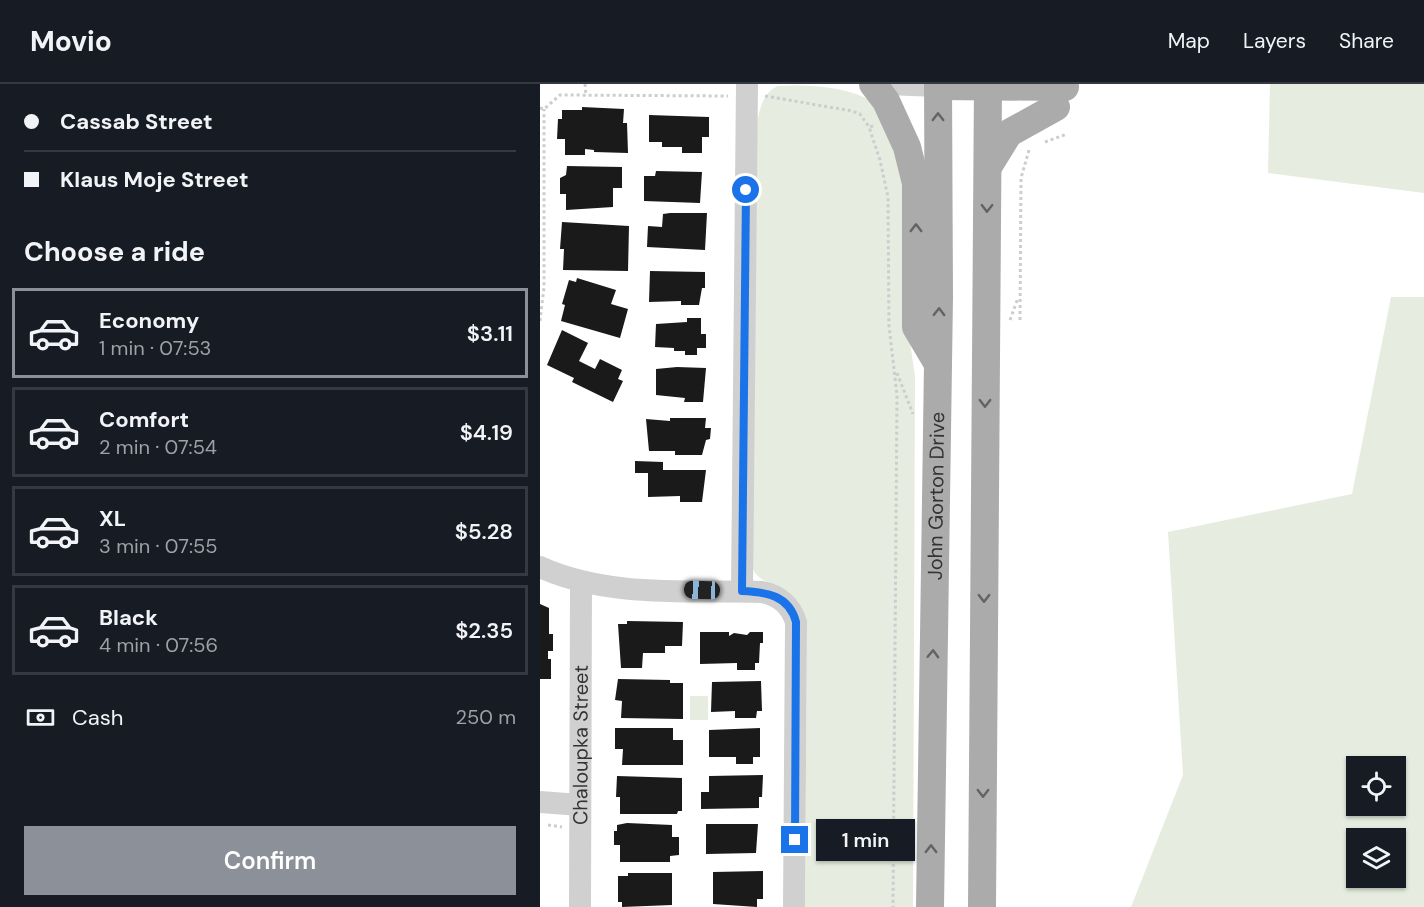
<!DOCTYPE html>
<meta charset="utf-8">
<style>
:root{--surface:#171b24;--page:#20242c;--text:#f1f3f6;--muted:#9ea1a6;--line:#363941;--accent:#8c9099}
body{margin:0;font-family:"DM Sans",sans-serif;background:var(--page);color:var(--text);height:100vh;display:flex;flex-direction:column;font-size:22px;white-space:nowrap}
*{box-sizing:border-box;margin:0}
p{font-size:20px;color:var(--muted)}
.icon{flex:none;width:33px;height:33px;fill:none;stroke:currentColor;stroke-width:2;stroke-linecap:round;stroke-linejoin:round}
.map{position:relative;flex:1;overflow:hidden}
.details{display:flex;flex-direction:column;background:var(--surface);width:540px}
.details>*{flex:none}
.hud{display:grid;align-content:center;height:132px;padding:0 24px;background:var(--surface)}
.tools{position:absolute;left:806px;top:672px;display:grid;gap:12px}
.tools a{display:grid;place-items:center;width:60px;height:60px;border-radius:0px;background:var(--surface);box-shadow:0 2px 4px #0004;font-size:30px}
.end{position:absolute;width:27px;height:27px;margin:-14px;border:8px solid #1a73e8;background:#fff;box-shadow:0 0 0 3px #fff}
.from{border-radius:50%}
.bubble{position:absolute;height:42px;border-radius:0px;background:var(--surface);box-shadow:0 2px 4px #0004;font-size:20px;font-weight:600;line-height:42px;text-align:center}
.car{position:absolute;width:18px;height:36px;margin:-18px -9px;border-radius:8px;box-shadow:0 0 4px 2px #0007;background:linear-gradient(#222 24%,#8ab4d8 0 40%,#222 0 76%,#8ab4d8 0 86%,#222 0)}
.hud b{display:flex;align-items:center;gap:21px;height:57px;font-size:22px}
.hud b+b{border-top:2px solid var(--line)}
.hud i{width:15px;height:15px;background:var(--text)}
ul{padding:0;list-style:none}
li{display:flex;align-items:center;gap:18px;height:90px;margin:0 12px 9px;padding:0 12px;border:3px solid var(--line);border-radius:0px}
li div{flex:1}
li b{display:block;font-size:22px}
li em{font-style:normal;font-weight:600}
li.active{border-color:var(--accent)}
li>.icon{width:54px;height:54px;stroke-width:1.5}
h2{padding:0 24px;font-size:27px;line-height:72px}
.pay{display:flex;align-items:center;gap:15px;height:66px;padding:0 24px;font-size:22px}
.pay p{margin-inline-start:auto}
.primary-button{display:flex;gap:12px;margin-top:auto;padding:12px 24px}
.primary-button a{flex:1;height:69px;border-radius:0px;background:var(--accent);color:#fff;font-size:24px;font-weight:600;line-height:69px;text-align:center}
header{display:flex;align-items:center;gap:36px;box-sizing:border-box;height:84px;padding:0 30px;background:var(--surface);border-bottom:2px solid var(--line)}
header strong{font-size:28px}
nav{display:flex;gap:33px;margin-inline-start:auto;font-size:21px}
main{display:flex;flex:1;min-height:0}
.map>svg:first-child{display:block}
.green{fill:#e6ecdf;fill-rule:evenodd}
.building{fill:#1a1a1a}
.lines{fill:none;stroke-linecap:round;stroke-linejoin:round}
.path{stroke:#cdcdcd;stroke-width:3;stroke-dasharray:3 3;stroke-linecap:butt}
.minor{stroke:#d0d0d0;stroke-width:22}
.major{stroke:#ababab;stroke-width:28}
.oneway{stroke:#636363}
.route{stroke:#1a73e8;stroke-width:8}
.labels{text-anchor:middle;stroke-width:6;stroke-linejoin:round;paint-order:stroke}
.street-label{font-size:20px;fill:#333;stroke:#fff}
</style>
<header>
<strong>Movio</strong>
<nav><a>Map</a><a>Layers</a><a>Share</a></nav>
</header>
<main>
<section class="details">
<div class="hud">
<b><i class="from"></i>Cassab Street</b>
<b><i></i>Klaus Moje Street</b>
</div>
<h2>Choose a ride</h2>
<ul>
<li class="active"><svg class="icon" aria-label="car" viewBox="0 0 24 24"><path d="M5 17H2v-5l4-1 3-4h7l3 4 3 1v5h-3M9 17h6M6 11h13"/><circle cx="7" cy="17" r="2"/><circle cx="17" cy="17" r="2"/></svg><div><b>Economy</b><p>1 min · 07:53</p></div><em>$3.11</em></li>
<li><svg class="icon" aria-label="car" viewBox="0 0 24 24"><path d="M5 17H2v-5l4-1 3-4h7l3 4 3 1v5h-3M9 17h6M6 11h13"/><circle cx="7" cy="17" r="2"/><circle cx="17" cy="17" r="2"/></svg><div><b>Comfort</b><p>2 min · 07:54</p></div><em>$4.19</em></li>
<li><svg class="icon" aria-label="car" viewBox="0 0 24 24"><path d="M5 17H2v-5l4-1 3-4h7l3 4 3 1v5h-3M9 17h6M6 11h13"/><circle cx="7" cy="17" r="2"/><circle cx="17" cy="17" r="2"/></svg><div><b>XL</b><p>3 min · 07:55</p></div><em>$5.28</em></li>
<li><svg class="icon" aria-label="car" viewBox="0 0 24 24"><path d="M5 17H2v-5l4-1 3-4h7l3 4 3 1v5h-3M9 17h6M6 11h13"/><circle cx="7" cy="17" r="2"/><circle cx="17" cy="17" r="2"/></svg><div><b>Black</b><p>4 min · 07:56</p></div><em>$2.35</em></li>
</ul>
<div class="pay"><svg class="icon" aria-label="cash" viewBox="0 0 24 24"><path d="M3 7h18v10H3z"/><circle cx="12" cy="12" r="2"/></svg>Cash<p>250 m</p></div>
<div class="primary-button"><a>Confirm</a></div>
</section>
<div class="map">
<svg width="884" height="823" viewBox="0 0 884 823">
<rect width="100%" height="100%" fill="#fff"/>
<path class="green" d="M730,0H884V109L728,89Z
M238,2C267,0 313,2 337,21L364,96L367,238L375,292L373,823H265L267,536C253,494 218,506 212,482L215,66C217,45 216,11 238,2Z
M851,213H884V823H591L643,691L628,448L812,410ZM855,682V722H816V682ZM855,754V794H816V754Z
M150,612H168V636H150Z"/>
<path class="building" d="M42,23L84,25L83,39H87L88,69L54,68V66L45,65V71H25V55H17L18,35H22V26H42Z
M109,31L169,33V53H162V69H142V63H122V58H109Z
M27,82L82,83V104H73V123L26,126V110H20V94L26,91Z
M116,87L162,88L160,119L104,117V92H115Z
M130,129H167L165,166L107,163L108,142L122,143L123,130Z
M22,138L89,142L88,187L23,186L24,165H20Z
M110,187L165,188V204H162L159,221H141V217L109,218Z
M37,194L76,206L71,220L88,225L80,254L21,237L25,221L22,220L29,196L36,198Z
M147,234H161V250H166V264H157V271H145V267H134V264L115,263L116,240L147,238Z
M22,246L48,259L39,277L55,285L60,275L82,286L78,295L83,297L73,318L32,298L34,294L7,281Z
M137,283L166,284L163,318H144L145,314L116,311V285Z
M130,334H166L165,344H171L170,355L166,356L162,371H135V367H109L106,335L130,337Z
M95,377L123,378V386H166L162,418H140V412L108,413V389H95Z
M0,520L9,524V550H13V567H8V575H11V595H0Z
M87,537L143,538L142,562H125V569H103L102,584H81L78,540H87Z
M160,548H189V552L194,549L207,551L210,548H223V559H220L219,579H215V586H197V579L160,580Z
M78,595L130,596V599H143V635L81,634L82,617L75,616Z
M221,597L222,627H217L216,634H195V627L171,628L172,598Z
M75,644H133V656H143V681H82L83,665H75Z
M220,644V673H213V680H196V673H169V646Z
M223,691L222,713H219V724L161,725V708H169V692Z
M77,692L142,694V727H138L137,730H80V713H76Z
M87,739L132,741V753H139V771L130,772V778H80V761H74V747H77V741Z
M166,740H218L216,769L166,770Z
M223,787V815H217V823L173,820V788Z
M88,789H132V821L82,823V818H78V792H88Z"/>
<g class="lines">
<path class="path" d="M45,0L46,12
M225,12L312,27L320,30L329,43
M0,24L4,25L20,11L188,12
M333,42L329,43L340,76L348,113L349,242L357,311L353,823
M505,58L527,50
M470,236L478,214
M480,236L481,94L489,66
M0,237L4,203V25
M357,289L373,330
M8,741L22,743"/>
<g class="minor">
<path d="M346,0L398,2"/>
<path d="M0,483C68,514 149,506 222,508C239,511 251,522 256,538L254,823"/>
<path d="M202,507L207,0"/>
<path d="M0,718L40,721"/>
<path id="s1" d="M40,823L41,499"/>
</g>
<g class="major">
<path d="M333,0L346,17L367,63L376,99V243L398,280"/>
<path d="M398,2L525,3"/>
<path d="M448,83L469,49L516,23"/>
<path id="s2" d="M390,823L399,212L398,0"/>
<path d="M442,823L448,0"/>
</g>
</g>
<defs><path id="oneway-chevron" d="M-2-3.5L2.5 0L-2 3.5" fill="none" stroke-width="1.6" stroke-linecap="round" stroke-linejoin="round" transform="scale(1.5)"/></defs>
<g class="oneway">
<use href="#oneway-chevron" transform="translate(398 33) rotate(-90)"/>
<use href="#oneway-chevron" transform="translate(447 124) rotate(91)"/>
<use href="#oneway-chevron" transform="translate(376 144) rotate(-90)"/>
<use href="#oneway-chevron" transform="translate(399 228) rotate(-89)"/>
<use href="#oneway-chevron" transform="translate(445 319) rotate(90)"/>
<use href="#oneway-chevron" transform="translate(444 514) rotate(90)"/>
<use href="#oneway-chevron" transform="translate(393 570) rotate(-88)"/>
<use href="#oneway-chevron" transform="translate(443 709) rotate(90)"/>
<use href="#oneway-chevron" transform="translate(391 765) rotate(-90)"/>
</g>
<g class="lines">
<path class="route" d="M206,106L202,507C226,508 249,511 256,538L255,756"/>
</g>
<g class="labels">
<g class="street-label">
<text dy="7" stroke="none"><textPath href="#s2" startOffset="411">John Gorton Drive</textPath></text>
<text dy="7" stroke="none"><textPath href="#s1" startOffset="162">Chaloupka Street</textPath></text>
</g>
</g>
</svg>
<div class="tools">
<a><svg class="icon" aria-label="locate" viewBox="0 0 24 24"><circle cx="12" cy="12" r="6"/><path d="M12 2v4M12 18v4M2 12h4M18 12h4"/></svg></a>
<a><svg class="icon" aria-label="layers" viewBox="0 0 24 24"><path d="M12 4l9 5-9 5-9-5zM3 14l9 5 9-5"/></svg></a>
</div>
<i class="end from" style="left:206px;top:106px"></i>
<i class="end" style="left:255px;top:756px"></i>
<div class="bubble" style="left:276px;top:735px;width:99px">1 min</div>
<i class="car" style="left:162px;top:506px;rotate:272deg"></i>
</div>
</main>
